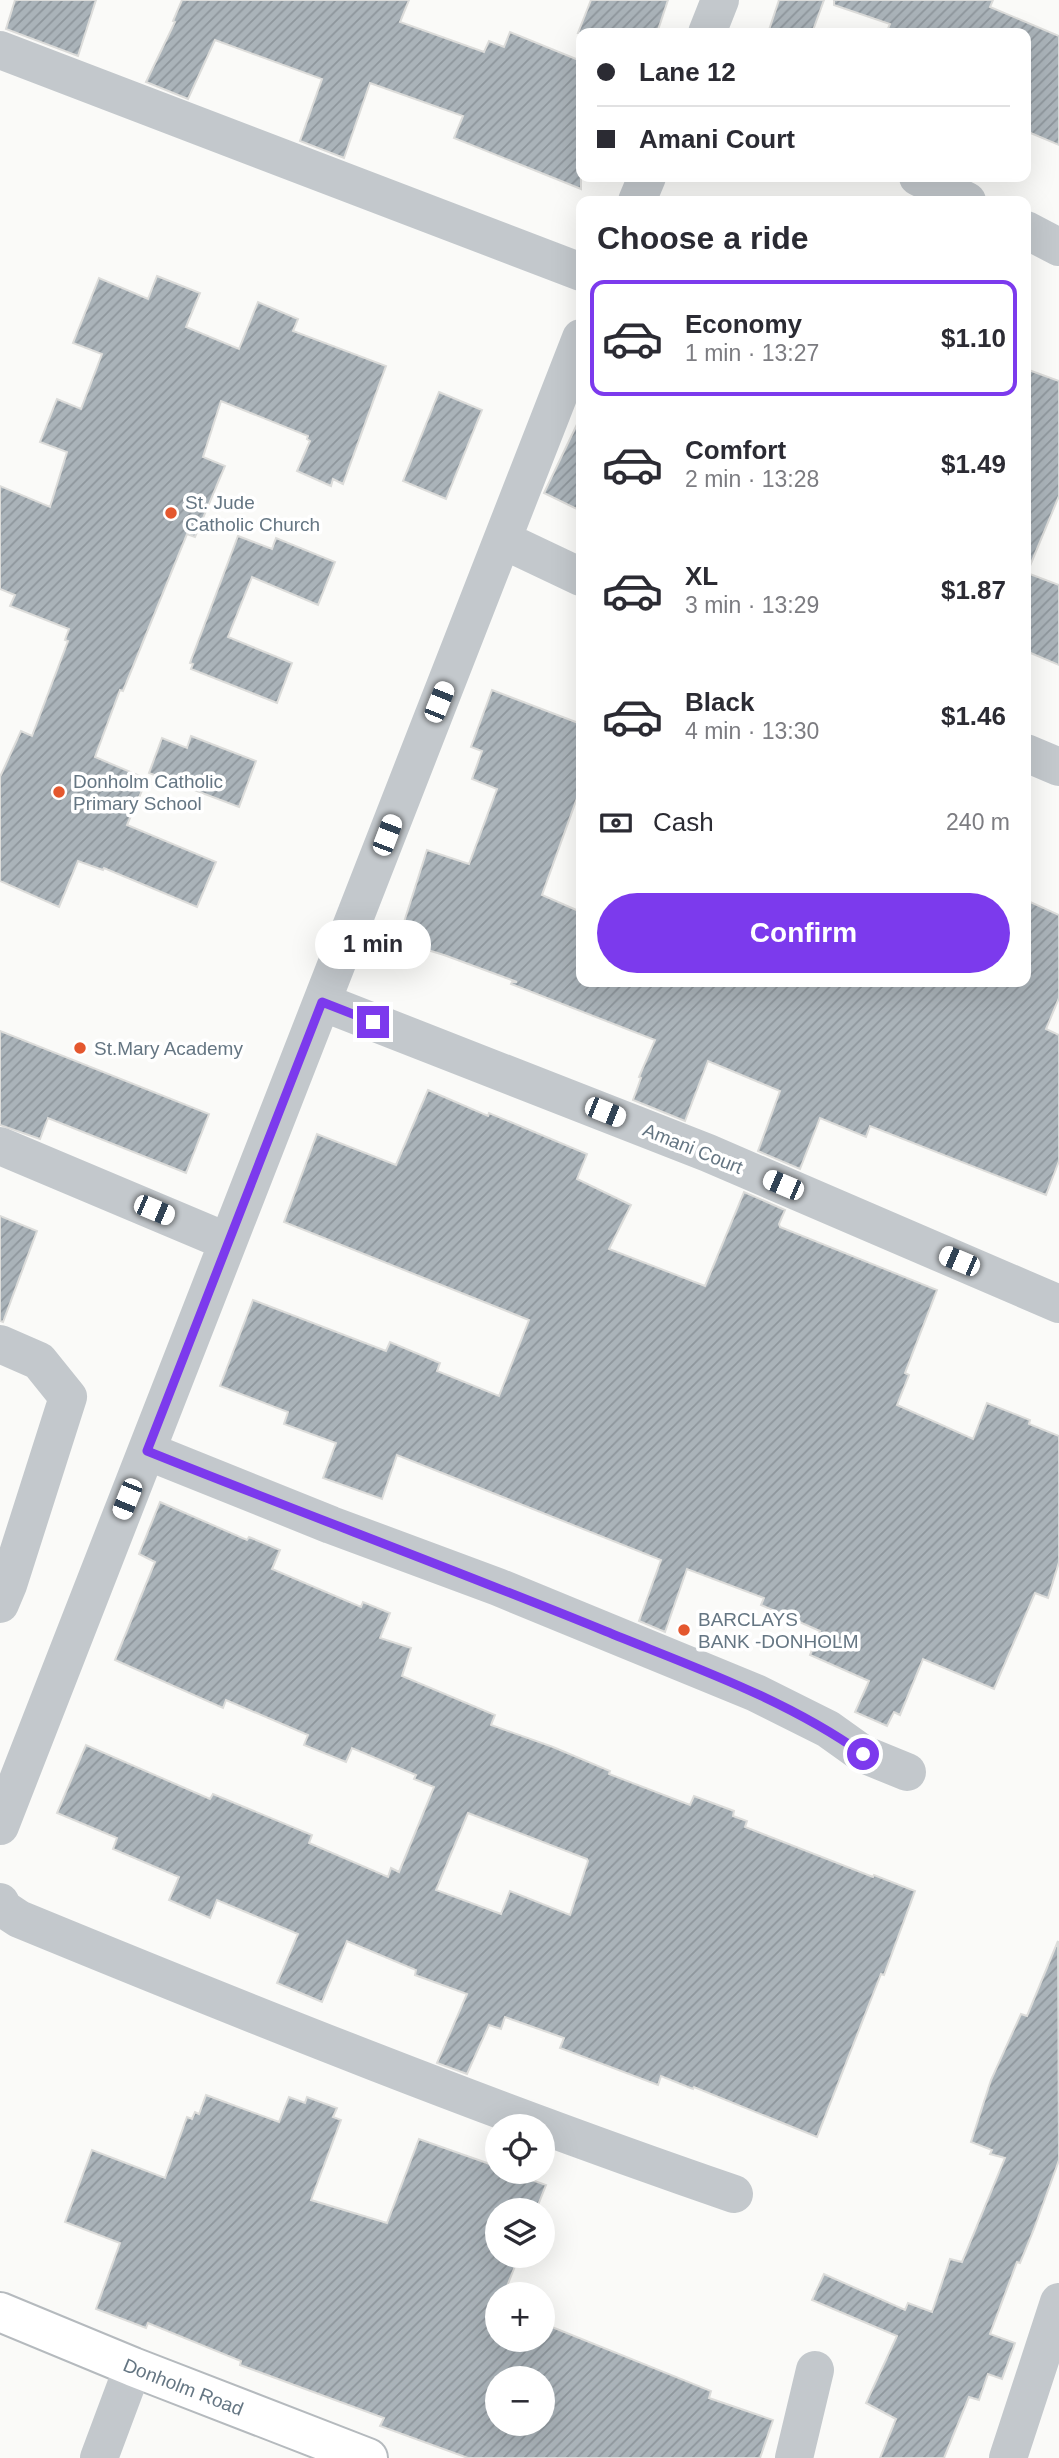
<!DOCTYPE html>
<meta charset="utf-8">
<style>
:root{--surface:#fff;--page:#f7f7f7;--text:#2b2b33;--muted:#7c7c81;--line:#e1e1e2;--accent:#7c3aed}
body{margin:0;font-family:Helvetica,sans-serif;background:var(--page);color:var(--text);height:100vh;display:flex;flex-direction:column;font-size:26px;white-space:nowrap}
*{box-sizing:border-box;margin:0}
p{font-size:23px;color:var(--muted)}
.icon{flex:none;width:38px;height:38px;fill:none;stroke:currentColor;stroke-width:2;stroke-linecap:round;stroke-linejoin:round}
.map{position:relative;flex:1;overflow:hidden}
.side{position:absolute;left:576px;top:196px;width:455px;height:791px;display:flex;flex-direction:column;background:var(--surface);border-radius:14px;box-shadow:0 7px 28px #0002}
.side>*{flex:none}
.top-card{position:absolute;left:576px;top:28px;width:455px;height:154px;border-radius:14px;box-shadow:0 7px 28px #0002;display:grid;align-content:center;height:154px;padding:0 21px;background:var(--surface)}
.fabs{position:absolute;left:485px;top:2114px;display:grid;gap:14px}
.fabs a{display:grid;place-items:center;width:70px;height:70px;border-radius:50%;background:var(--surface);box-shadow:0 7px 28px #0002;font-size:35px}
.end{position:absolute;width:32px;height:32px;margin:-16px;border:9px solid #7c3aed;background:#fff;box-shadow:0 0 0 4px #fff}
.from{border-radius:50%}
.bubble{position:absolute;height:49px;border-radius:24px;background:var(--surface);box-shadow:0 7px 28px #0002;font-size:23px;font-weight:800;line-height:49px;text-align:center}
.car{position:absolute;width:21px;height:42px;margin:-21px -10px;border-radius:9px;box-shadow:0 0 5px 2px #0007;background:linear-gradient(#fff 24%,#345 0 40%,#fff 0 76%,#345 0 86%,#fff 0)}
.top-card b{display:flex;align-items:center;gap:24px;height:66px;font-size:26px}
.top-card b+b{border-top:2px solid var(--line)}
.top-card i{width:18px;height:18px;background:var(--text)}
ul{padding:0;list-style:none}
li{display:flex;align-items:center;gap:21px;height:116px;margin:0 14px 10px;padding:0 7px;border:4px solid transparent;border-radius:14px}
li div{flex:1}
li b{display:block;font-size:26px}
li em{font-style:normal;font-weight:800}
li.on{border-color:var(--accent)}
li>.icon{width:63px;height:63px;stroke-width:1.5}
h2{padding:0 21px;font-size:32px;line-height:84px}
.pay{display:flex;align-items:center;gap:18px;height:77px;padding:0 21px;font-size:26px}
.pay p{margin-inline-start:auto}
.action{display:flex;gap:14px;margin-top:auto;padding:14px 21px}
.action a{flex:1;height:80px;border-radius:42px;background:var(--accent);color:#fff;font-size:28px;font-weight:800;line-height:80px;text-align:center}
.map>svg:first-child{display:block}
.building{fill:url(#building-hatch);stroke:#dcdcda;stroke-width:2;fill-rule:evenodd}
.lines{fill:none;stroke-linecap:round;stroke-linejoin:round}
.major-casing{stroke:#b5babe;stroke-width:42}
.minor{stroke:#c3c8cc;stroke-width:38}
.major{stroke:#fff;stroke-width:38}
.route{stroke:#7c3aed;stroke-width:9}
.poi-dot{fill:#e4572e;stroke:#fff;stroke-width:2.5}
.labels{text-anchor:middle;stroke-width:7;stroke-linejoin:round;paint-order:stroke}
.poi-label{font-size:19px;fill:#657683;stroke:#fff;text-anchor:start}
.street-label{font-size:19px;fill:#657683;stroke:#fff}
</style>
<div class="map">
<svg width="1059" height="2458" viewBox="0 0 1059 2458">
<defs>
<pattern id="building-hatch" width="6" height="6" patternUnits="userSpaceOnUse" patternTransform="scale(1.75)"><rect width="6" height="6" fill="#aab3b9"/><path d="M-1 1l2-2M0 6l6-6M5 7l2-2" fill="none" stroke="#8e969c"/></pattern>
</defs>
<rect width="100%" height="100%" fill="#fafaf8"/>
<path class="building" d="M15,0H96L78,56L6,29Z
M182,0H409L400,22L484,52L489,41L504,47L510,32L581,61V189L454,138L463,116L370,83L344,158L300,141L322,79L215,40L188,99L146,82L175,22L173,21Z
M591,0H668L657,33H578Z
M779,0H824L812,33H768Z
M834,0H993L990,7L1059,36V145L1026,131V33H886L890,24L834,5Z
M157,276L200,293L186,327L239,349L258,302L298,319L293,331L386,366L343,484L333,479L331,486L297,471L310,441L307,439L308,436L221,401L203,457L225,466L195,537L187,534L123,691L120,690L95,757L147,779L127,825L216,862L197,907L104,868L103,870L78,861L59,907L0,881V777L21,731L32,736L68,641L65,640L69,629L10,606L15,595L0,589V486L50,507L67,452L40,442L57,399L81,409L102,354L73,343L99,278L148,299Z
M1026,369L1059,381V496L1027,573L1059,585V665L1026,651Z
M439,392L482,410L446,499L403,481Z
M581,416V511L544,493Z
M238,536L272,549L276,538L335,562L318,605L252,577L228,637L292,663L277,703L191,669L193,664L190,663Z
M492,690L581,724V787L542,895L581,912V982H1026V900L1059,915V998L1046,1029L1059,1035V1161L1046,1195L870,1126L866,1137L820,1118L800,1169L758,1151L780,1091L708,1061L685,1121L633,1100L641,1078L639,1077L655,1040L511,984L512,982H517L444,955L398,941L427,850L469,864L497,789L472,779L482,751L471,747Z
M191,736L256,761L239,807L149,773L162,738L187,748Z
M0,1031L209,1114L186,1173L48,1118L40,1139L0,1125Z
M428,1090L488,1116L489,1113L587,1154L577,1179L631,1205L609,1249L705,1286L744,1192L785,1210L779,1224L780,1227L937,1290L905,1373L909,1375L897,1405L973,1439L987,1403L1030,1420L1029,1424L1059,1436V1562L1048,1598L1035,1593L994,1689L923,1659L900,1715L894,1712L887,1726L855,1712L869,1681L810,1655L820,1631L761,1605L764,1598L687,1569L665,1632L639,1621L661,1560L397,1455L382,1499L323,1478L336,1443L284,1424L288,1412L220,1386L253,1300L386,1351L390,1342L440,1363L437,1371L499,1396L529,1320L284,1222L317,1134L396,1165Z
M0,1216L37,1231L3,1322L0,1321Z
M160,1502L247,1540L249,1537L280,1550L272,1569L361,1607L363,1602L390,1613L380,1638L411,1648L402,1676L495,1715L491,1725L553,1747L610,1771L609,1774L690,1805L694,1796L734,1811L733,1816L747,1821L745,1827L873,1877L874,1875L915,1891L884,1975L881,1974L817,2137L694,2087L693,2089L661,2076L658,2085L560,2048L564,2038L505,2017L501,2029L489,2025L467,2074L437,2063L467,1994L415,1975L416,1970L347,1941L322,2002L277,1983L298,1934L217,1900L210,1918L169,1900L179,1877L113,1849L117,1838L57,1813L86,1745L210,1799L213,1794L312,1835L309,1843L388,1877L391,1868L399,1872L434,1787L414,1779L416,1775L352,1748L346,1762L304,1745L308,1735L226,1700L223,1708L115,1660L155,1562L139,1554ZM468,1813L587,1859L588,1861L570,1915L510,1891L501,1914L436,1890Z
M1058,1941L1059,2160L1034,2229L1020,2263L1017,2262L990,2334L1015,2343L1002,2379L988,2374L979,2400L969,2397L944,2458H880L896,2419L866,2403L897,2336L812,2300L824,2274L905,2310L908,2303L932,2312L950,2259L962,2262L1005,2158L990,2154L992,2150L971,2142L991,2080L1021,2014L1027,2016Z
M206,2095L279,2122L289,2097L305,2103L307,2097L337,2108L333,2117L341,2120L311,2200L387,2223L419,2139L487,2163L497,2167V2172H510L546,2185L536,2210H497V2256H519L504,2294H497V2340H542V2323L711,2391L709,2398L773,2420L760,2458H468L380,2426L384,2418L240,2365L241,2361L148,2323L146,2328L96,2309L120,2243L65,2222L92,2150L165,2178L187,2117L192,2119L195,2112L199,2114ZM497,2378H542V2424H497Z"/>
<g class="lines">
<defs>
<g id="major">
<path id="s1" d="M0,2312L133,2367L368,2458"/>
</g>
</defs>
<use href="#major" class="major-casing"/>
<path class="minor" d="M707,33L720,0
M0,50L581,272
M918,177L967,201
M637,201L647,177
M1026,230L1059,247
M503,540L581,577
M1026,753L1059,767
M322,1002L708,1153L1059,1304
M0,1146L228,1242
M0,1344L39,1361L68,1397L8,1585L0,1604
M147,1451L331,1525L498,1587L756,1693L828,1729L863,1754L907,1772
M0,1826L581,338
M0,1902L4,1909L19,1919C255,2016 492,2111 734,2194
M99,2458L133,2367
M794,2458L815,2370
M1008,2458L1059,2302"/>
<use href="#major" class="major"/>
</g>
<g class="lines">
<path class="route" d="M373,1022L322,1002L147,1451C299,1512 453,1569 605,1631C693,1667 786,1699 863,1754"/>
</g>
<g class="poi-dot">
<circle cx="171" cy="513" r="7"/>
<circle cx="59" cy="792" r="7"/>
<circle cx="80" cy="1048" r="7"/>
<circle cx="684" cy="1630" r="7"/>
</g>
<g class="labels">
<g class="poi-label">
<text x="185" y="509">St. Jude<tspan x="185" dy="22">Catholic Church</tspan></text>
<text x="73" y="788">Donholm Catholic<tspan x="73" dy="22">Primary School</tspan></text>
<text x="94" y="1055">St.Mary Academy</text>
<text x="698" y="1626">BARCLAYS<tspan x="698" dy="22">BANK -DONHOLM</tspan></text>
</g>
<g class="street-label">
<text transform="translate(693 1148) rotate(22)" y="7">Amani Court</text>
<text dy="7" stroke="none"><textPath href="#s1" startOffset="198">Donholm Road</textPath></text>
</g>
</g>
</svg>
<div class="fabs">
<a><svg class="icon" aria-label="locate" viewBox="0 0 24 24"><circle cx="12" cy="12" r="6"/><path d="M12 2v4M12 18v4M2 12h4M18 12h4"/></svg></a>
<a><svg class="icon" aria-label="layers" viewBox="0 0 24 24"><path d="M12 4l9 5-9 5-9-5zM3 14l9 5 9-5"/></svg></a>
<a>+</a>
<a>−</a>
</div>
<i class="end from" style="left:863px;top:1754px"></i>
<i class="end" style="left:373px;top:1022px"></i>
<div class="bubble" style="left:315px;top:920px;width:116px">1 min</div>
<i class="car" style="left:439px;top:702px;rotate:22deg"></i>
<i class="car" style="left:387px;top:835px;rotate:21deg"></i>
<i class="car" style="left:605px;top:1112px;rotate:112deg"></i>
<i class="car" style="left:783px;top:1185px;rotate:293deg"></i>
<i class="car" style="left:154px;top:1210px;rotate:113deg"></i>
<i class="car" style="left:959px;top:1261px;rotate:293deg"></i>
<i class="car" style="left:127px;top:1499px;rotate:202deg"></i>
<div class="top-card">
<b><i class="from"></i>Lane 12</b>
<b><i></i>Amani Court</b>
</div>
<section class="side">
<h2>Choose a ride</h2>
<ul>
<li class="on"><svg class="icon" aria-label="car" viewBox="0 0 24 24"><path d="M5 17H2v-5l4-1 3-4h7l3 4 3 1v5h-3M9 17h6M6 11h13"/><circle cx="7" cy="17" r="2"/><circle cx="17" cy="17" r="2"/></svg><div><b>Economy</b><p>1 min · 13:27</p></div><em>$1.10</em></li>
<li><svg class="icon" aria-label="car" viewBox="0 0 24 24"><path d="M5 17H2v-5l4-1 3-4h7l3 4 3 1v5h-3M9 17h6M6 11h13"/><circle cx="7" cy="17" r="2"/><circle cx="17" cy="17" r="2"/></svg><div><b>Comfort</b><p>2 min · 13:28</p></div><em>$1.49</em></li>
<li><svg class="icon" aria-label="car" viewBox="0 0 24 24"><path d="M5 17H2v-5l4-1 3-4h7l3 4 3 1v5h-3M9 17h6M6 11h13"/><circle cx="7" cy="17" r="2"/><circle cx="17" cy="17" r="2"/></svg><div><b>XL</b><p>3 min · 13:29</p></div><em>$1.87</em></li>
<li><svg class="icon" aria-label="car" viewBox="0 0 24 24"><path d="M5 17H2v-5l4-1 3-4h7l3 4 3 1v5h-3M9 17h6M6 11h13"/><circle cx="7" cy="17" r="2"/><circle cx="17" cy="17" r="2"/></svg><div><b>Black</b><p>4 min · 13:30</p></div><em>$1.46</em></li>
</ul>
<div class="pay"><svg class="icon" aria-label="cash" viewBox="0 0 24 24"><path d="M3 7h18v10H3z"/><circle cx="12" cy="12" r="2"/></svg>Cash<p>240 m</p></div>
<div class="action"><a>Confirm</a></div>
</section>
</div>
